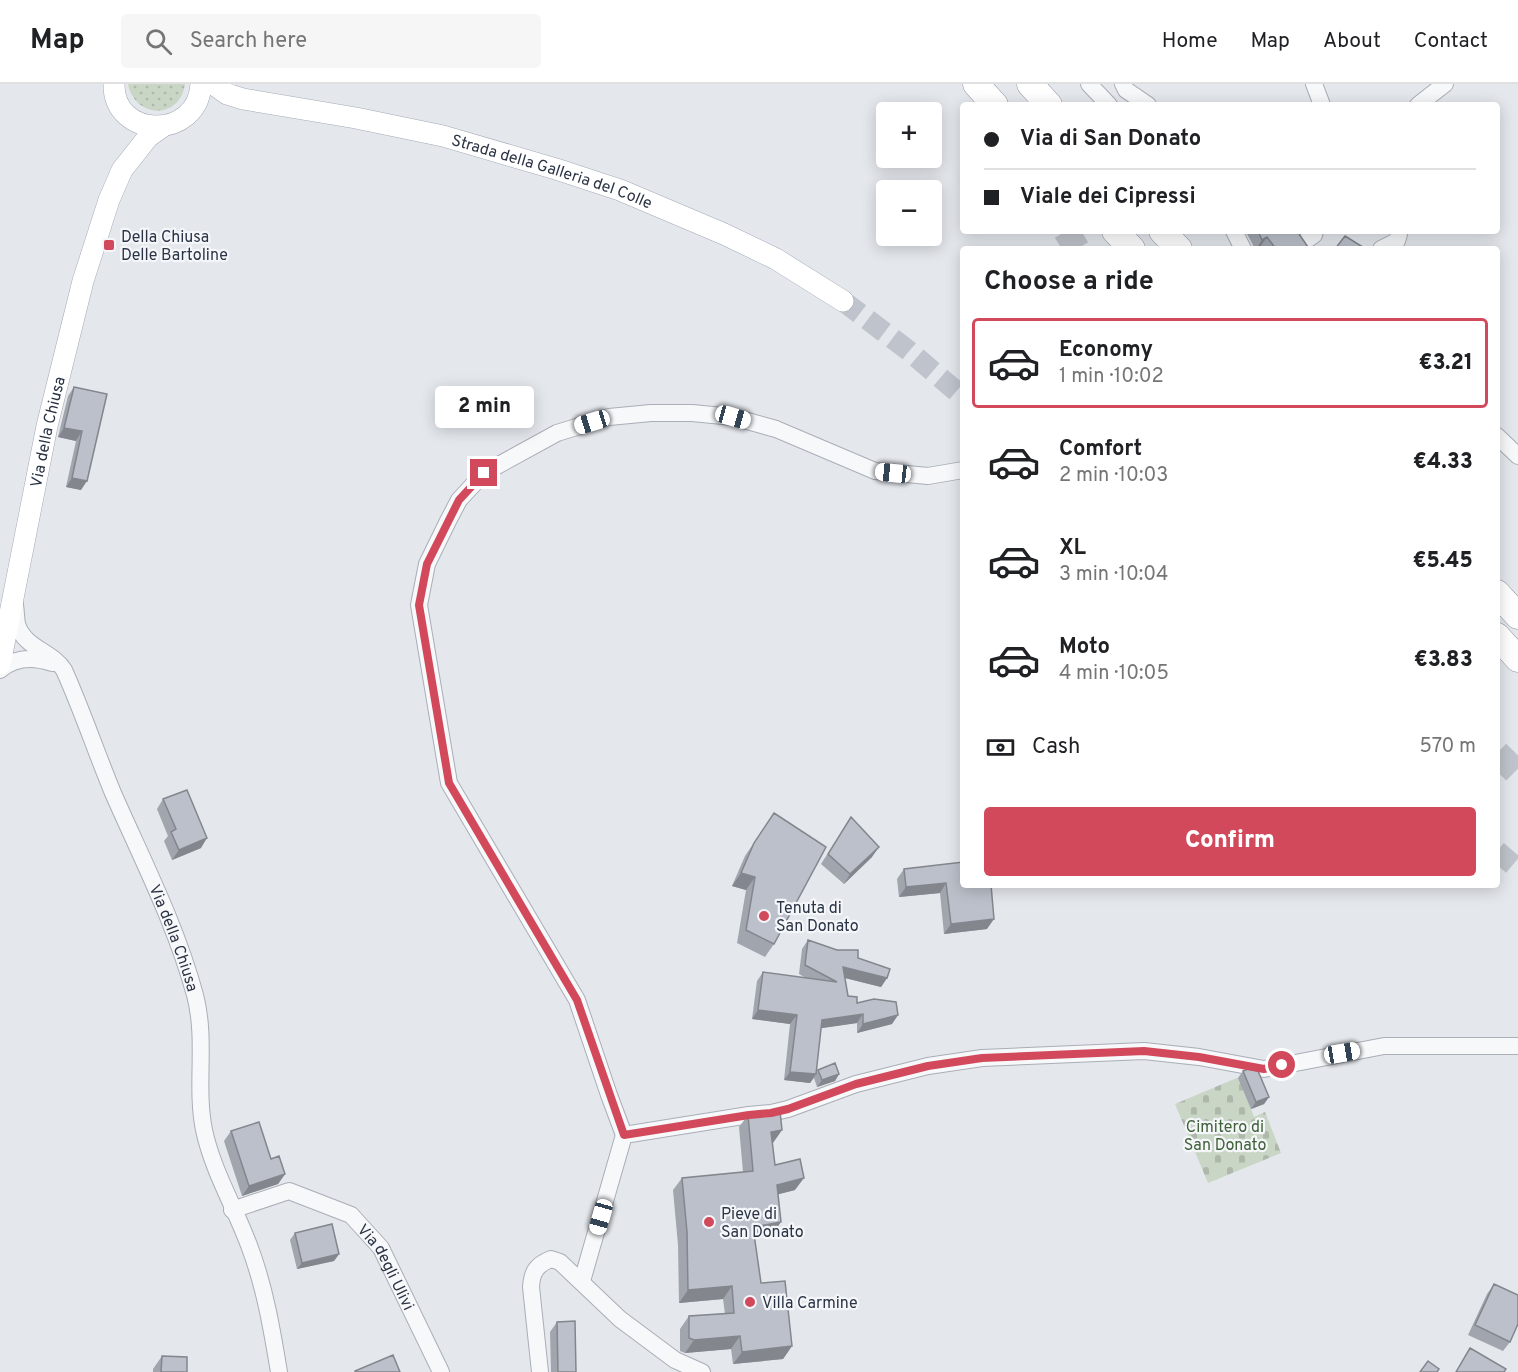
<!DOCTYPE html>
<meta charset="utf-8">
<style>
:root{--surface:#fff;--page:#f6f6f6;--text:#202124;--muted:#757577;--line:#e0e0e0;--accent:#d1495b}
body{margin:0;font-family:Overpass,sans-serif;background:var(--page);color:var(--text);height:100vh;display:flex;flex-direction:column;font-size:22px;white-space:nowrap}
*{box-sizing:border-box;margin:0}
p{font-size:20px;color:var(--muted)}
.icon{flex:none;width:33px;height:33px;fill:none;stroke:currentColor;stroke-width:2;stroke-linecap:round;stroke-linejoin:round}
.map{position:relative;flex:1;overflow:hidden}
.details{position:absolute;left:960px;top:162px;width:540px;height:642px;display:flex;flex-direction:column;background:var(--surface);border-radius:6px;box-shadow:0 3px 15px #0003}
.details>*{flex:none}
.top-card{position:absolute;left:960px;top:18px;width:540px;height:132px;border-radius:6px;box-shadow:0 3px 15px #0003;display:grid;align-content:center;height:132px;padding:0 24px;background:var(--surface)}
.fabs{position:absolute;left:876px;top:18px;display:grid;gap:12px}
.fabs a{display:grid;place-items:center;width:66px;height:66px;border-radius:6px;background:var(--surface);box-shadow:0 3px 15px #0003;font-size:30px}
.end{position:absolute;width:27px;height:27px;margin:-14px;border:8px solid #d1495b;background:#fff;box-shadow:0 0 0 3px #fff}
.from{border-radius:50%}
.bubble{position:absolute;height:42px;border-radius:6px;background:var(--surface);box-shadow:0 3px 15px #0003;font-size:20px;font-weight:800;line-height:42px;text-align:center}
.car{position:absolute;width:18px;height:36px;margin:-18px -9px;border-radius:8px;box-shadow:0 0 4px 2px #0007;background:linear-gradient(#fff 24%,#345 0 40%,#fff 0 76%,#345 0 86%,#fff 0)}
.top-card b{display:flex;align-items:center;gap:21px;height:57px;font-size:22px}
.top-card b+b{border-top:2px solid var(--line)}
.top-card i{width:15px;height:15px;background:var(--text)}
ul{padding:0;list-style:none}
li{display:flex;align-items:center;gap:18px;height:90px;margin:0 12px 9px;padding:0 12px;border:3px solid transparent;border-radius:6px}
li div{flex:1}
li b{display:block;font-size:22px}
li em{font-style:normal;font-weight:800}
li.current{border-color:var(--accent)}
li>.icon{width:54px;height:54px;stroke-width:1.5}
h2{padding:0 24px;font-size:27px;line-height:72px}
.pay{display:flex;align-items:center;gap:15px;height:66px;padding:0 24px;font-size:22px}
.pay p{margin-inline-start:auto}
.action{display:flex;gap:12px;margin-top:auto;padding:12px 24px}
.action a{flex:1;height:69px;border-radius:6px;background:var(--accent);color:#fff;font-size:24px;font-weight:800;line-height:69px;text-align:center}
header{display:flex;align-items:center;gap:36px;box-sizing:border-box;height:84px;padding:0 30px;background:var(--surface);border-bottom:2px solid var(--line)}
header strong{font-size:28px}
nav{display:flex;gap:33px;margin-inline-start:auto;font-size:21px}
.search{width:420px;height:54px;background:var(--page);display:flex;align-items:center;gap:15px;box-sizing:border-box;padding:0 21px;border-radius:6px;color:var(--muted);font-size:22px}
.map>svg:first-child{display:block}
.grass{fill:url(#grass-dots)}
.cemetery{fill:url(#cemetery-stones)}
.lines{fill:none;stroke-linecap:round;stroke-linejoin:round}
.major-tunnel{stroke:#bfc3cb;stroke-width:21;stroke-dasharray:21 10;stroke-linecap:butt}
.highway-tunnel{stroke:#bfc3cb;stroke-width:26;stroke-dasharray:26 13;stroke-linecap:butt}
.minor-casing{stroke:#a9aeb7;stroke-width:18}
.major-casing{stroke:#a3abb8;stroke-width:22}
.highway-casing{stroke:#8b94a3;stroke-width:27}
.minor{stroke:#f7f8fa;stroke-width:16}
.major{stroke:#fff;stroke-width:21}
.highway{stroke:#fff;stroke-width:26}
.wall{fill:#a1a5ae}
.shaded-wall{fill:#83868d}
.building{fill:#bbc0ca;stroke:#83868d;stroke-width:1.5}
.route{stroke:#d1495b;stroke-width:8}
.poi-dot{fill:#d1495b;stroke:#f4f6f9;stroke-width:2}
.labels{text-anchor:middle;stroke-width:4.5;stroke-linejoin:round;paint-order:stroke}
.street-label{font-size:16px;fill:#2b3445;stroke:#f4f6f9}
.poi-label{font-size:16px;fill:#2b3445;stroke:#f4f6f9;text-anchor:start}
.park-label{font-size:16px;fill:#3f6138;stroke:#f4f6f9}
</style>
<header>
<strong>Map</strong>
<div class="search"><svg class="icon" aria-label="search" viewBox="0 0 24 24"><circle cx="10" cy="10" r="6"/><path d="M15 15l6 6"/></svg>Search here</div>
<nav><a>Home</a><a>Map</a><a>About</a><a>Contact</a></nav>
</header>
<div class="map">
<svg width="1518" height="1288" viewBox="0 0 1518 1288">
<defs>
<pattern id="grass-dots" width="8" height="8" patternUnits="userSpaceOnUse" patternTransform="scale(1.5)"><rect width="8" height="8" fill="#c9d6c5"/><path d="M2 2h.1M6 6h.1" fill="none" stroke="#adb8ab" stroke-width="1.8" stroke-linecap="round"/></pattern>
<pattern id="cemetery-stones" width="16" height="16" patternUnits="userSpaceOnUse" patternTransform="scale(1.5)"><rect width="16" height="16" fill="#c9d6c5"/><path d="M2 7V4a2 2 0 0 1 4 0v3zM10 15v-3a2 2 0 0 1 4 0v3z" fill="#adb8ab"/></pattern>
</defs>
<rect width="100%" height="100%" fill="#e4e7ec"/>
<path class="grass" d="M128,0H185C180,36 135,35 128,0Z"/>
<path class="cemetery" d="M1251,988L1264,1020L1251,1025L1254,1033L1265,1028L1281,1069L1208,1099L1175,1020Z"/>
<g class="lines">
<path class="major-tunnel" d="M843,217L909,267L963,313
M1497,767L1518,785"/>
<path class="highway-tunnel" d="M1066,147L1077,165
M1497,669L1518,690"/>
<defs>
<g id="minor">
<path d="M1089,0L1109,21"/>
<path d="M1123,0L1126,6L1148,21"/>
<path d="M1314,0L1322,21"/>
<path d="M1418,21L1445,0"/>
<path d="M1234,147L1243,165"/>
<path d="M1304,158L1314,151L1315,147"/>
<path d="M1381,165L1397,157L1399,150L1398,147"/>
<path d="M1497,352L1518,372"/>
<path id="s1" d="M15,521C16,527 16,534 17,540C24,564 52,567 64,586C82,626 96,668 113,709C142,775 176,841 195,911C207,957 195,1001 204,1046C213,1088 236,1125 250,1164C265,1204 272,1246 279,1288"/>
<path d="M0,586C15,573 34,573 52,579"/>
<path d="M624,1051L609,1011L577,916L449,699L419,521L427,480L448,437L459,416L484,389L557,349L609,333L651,329H692L733,333L776,345L875,387L928,392L963,386"/>
<path id="s2" d="M232,1126L289,1107L351,1131L381,1164L441,1288"/>
<path d="M582,1197L624,1051L749,1031L771,1029L788,1025L856,1000L928,982L982,974L1144,967L1199,973L1264,985L1384,962H1518"/>
<path d="M540,1288L531,1203C532,1188 536,1181 551,1175L560,1178L620,1235L675,1276L702,1288"/>
</g>
<g id="major">
<path d="M114,0C113,55 198,57 201,0"/>
<path id="s3" d="M213,0L227,10L243,15L356,34L443,52L556,85L620,106L724,150L776,175L843,217"/>
<path id="s4" d="M0,580L47,342L83,197L109,116L122,86L148,53L162,43"/>
</g>
<path id="highway" d="M976,0L995,21
M1030,0L1049,21
M1115,147L1132,165
M1162,147L1179,165
M1497,509L1518,532
M1497,552L1518,575"/>
</defs>
<use href="#minor" class="minor-casing"/>
<use href="#major" class="major-casing"/>
<use href="#highway" class="highway-casing"/>
<use href="#minor" class="minor"/>
<use href="#major" class="major"/>
<use href="#highway" class="highway"/>
</g>
<path class="wall" d="M1250,147H1297L1306,165H1261L1260,163L1255,165L1247,150Z
M74,303L107,310L81,406L66,403L76,357L58,353L68,312Z
M163,715L201,764L172,776L164,757L168,752L157,725Z
M774,729V860L765,873L737,859L746,806L732,802L745,772Z
M851,733L872,773L844,800L821,780Z
M963,778L987,845L944,850L940,809L899,813L897,795L904,785Z
M808,856L858,874L887,894L881,903L845,894L848,912L857,919L898,931L892,940L857,949V939L821,944L816,989L818,986L839,990L835,997L817,1003L814,994L810,999L784,996L790,940L752,935L757,897L763,888L806,894L799,890L802,865Z
M1243,987L1269,1013L1264,1020L1251,1025L1238,994Z
M748,1031L782,1046L772,1059L775,1081L795,1106L778,1110L772,1151L754,1154L761,1199L792,1262L783,1275L733,1280L731,1265L685,1269L680,1267V1245L689,1232L725,1230L723,1215L679,1219L678,1161L673,1106L682,1094L743,1088L739,1043Z
M231,1047L285,1090L278,1100L242,1112L224,1057Z
M295,1149L339,1170L334,1177L297,1185L290,1156Z
M1494,1200L1510,1258L1503,1267L1468,1251L1487,1210Z
M557,1238L576,1288H551L550,1248Z
M162,1272L187,1288H153V1285Z"/>
<path class="shaded-wall" d="M1267,153L1260,163L1256,165L1262,156Z
M64,344L82,347L76,357L58,353Z
M72,394L87,397L81,406L66,403Z
M207,754L201,764L172,776L179,766Z
M879,763L872,773L844,800L850,790Z
M741,789L755,793L746,806L732,802Z
M946,799L940,809L899,813L906,803Z
M994,835L987,845L944,850L951,840Z
M843,883L887,894L881,903L837,892Z
M758,926L797,931L790,940L752,935Z
M863,930L857,939L816,945L822,936Z
M898,931L892,940L857,949L863,940Z
M790,988L816,990L810,999L784,996Z
M839,990L835,997L817,1003L822,996Z
M1269,1013L1264,1020L1251,1025L1256,1018Z
M782,1046L773,1059L762,1060L771,1048Z
M285,1090L278,1100L242,1112L249,1102Z
M804,1094L795,1106L768,1113L777,1101Z
M781,1138L772,1151L744,1156L753,1143Z
M339,1170L334,1177L297,1185L302,1179Z
M732,1202L723,1215L679,1219L688,1206Z
M740,1252L731,1265L685,1269L694,1256Z
M792,1262L783,1275L733,1280L742,1268Z"/>
<path class="building" d="M1258,147H1297L1308,163L1305,165H1276L1267,153L1262,156Z
M1345,152L1366,165H1335Z
M74,303L107,310L87,397L72,394L82,347L64,344Z
M187,706L207,754L179,766L171,748L176,745L163,715Z
M774,729L826,763L774,860L746,846L755,793L741,789L754,759Z
M851,733L879,763L850,790L828,770Z
M963,778V801H991L994,835L951,840L946,799L906,803L904,785Z
M808,856L837,866H858V874L890,885L887,894L843,883L848,912L857,913V919L874,915L896,918L898,931L863,940V930L822,936L816,990L790,988L797,931L758,926L763,888L837,898L805,881Z
M835,979L839,990L822,996L818,986Z
M1248,985L1258,987L1269,1013L1256,1018L1243,987Z
M780,1027L782,1046L771,1048L775,1081L800,1075L804,1094L777,1101L781,1138L753,1143L761,1199L785,1197L792,1262L742,1268L740,1252L694,1256L689,1254V1232L734,1229L732,1202L688,1206L687,1148L682,1094L753,1087L748,1031Z
M259,1038L271,1075L279,1072L285,1090L249,1102L231,1047Z
M332,1140L339,1170L302,1179L295,1149Z
M1494,1200L1518,1211V1240L1510,1258L1475,1241Z
M575,1237L576,1288H558L557,1238Z
M1470,1264L1506,1285L1504,1288H1456Z
M393,1271L400,1288H355V1287Z
M162,1272L187,1273V1288H161Z
M1428,1277L1439,1285L1437,1288H1420Z"/>
<g class="lines">
<path class="route" d="M484,389L459,416L427,480L419,521L449,699L577,916L624,1051L749,1031L771,1029L788,1025L856,1000L928,982L982,974L1144,967L1199,973L1264,985L1282,981"/>
</g>
<g class="poi-dot">
<rect x="103" y="155" width="12" height="12" rx="3"/>
<circle cx="764" cy="832" r="6"/>
<circle cx="709" cy="1138" r="6"/>
<circle cx="750" cy="1218" r="6"/>
</g>
<g class="labels">
<g class="street-label">
<text dy="6" stroke="none"><textPath href="#s3" startOffset="352">Strada della Galleria del Colle</textPath></text>
<text dy="6" stroke="none"><textPath href="#s4" startOffset="237">Via della Chiusa</textPath></text>
<text dy="6" stroke="none"><textPath href="#s1" startOffset="376">Via della Chiusa</textPath></text>
<text dy="6" stroke="none"><textPath href="#s2" startOffset="190">Via degli Ulivi</textPath></text>
</g>
<g class="poi-label">
<text x="121" y="158">Della Chiusa<tspan x="121" dy="18">Delle Bartoline</tspan></text>
<text x="776" y="829">Tenuta di<tspan x="776" dy="18">San Donato</tspan></text>
<text x="721" y="1135">Pieve di<tspan x="721" dy="18">San Donato</tspan></text>
<text x="762" y="1224">Villa Carmine</text>
</g>
<g class="park-label">
<text x="1225" y="1048">Cimitero di<tspan x="1225" dy="18">San Donato</tspan></text>
</g>
</g>
</svg>
<div class="fabs">
<a>+</a>
<a>−</a>
</div>
<i class="end from" style="left:1282px;top:981px"></i>
<i class="end" style="left:484px;top:389px"></i>
<div class="bubble" style="left:435px;top:302px;width:99px">2 min</div>
<i class="car" style="left:733px;top:333px;rotate:106deg"></i>
<i class="car" style="left:592px;top:338px;rotate:253deg"></i>
<i class="car" style="left:893px;top:389px;rotate:276deg"></i>
<i class="car" style="left:1342px;top:969px;rotate:80deg"></i>
<i class="car" style="left:601px;top:1133px;rotate:196deg"></i>
<div class="top-card">
<b><i class="from"></i>Via di San Donato</b>
<b><i></i>Viale dei Cipressi</b>
</div>
<section class="details">
<h2>Choose a ride</h2>
<ul>
<li class="current"><svg class="icon" aria-label="car" viewBox="0 0 24 24"><path d="M5 17H2v-5l4-1 3-4h7l3 4 3 1v5h-3M9 17h6M6 11h13"/><circle cx="7" cy="17" r="2"/><circle cx="17" cy="17" r="2"/></svg><div><b>Economy</b><p>1 min · 10:02</p></div><em>€3.21</em></li>
<li><svg class="icon" aria-label="car" viewBox="0 0 24 24"><path d="M5 17H2v-5l4-1 3-4h7l3 4 3 1v5h-3M9 17h6M6 11h13"/><circle cx="7" cy="17" r="2"/><circle cx="17" cy="17" r="2"/></svg><div><b>Comfort</b><p>2 min · 10:03</p></div><em>€4.33</em></li>
<li><svg class="icon" aria-label="car" viewBox="0 0 24 24"><path d="M5 17H2v-5l4-1 3-4h7l3 4 3 1v5h-3M9 17h6M6 11h13"/><circle cx="7" cy="17" r="2"/><circle cx="17" cy="17" r="2"/></svg><div><b>XL</b><p>3 min · 10:04</p></div><em>€5.45</em></li>
<li><svg class="icon" aria-label="car" viewBox="0 0 24 24"><path d="M5 17H2v-5l4-1 3-4h7l3 4 3 1v5h-3M9 17h6M6 11h13"/><circle cx="7" cy="17" r="2"/><circle cx="17" cy="17" r="2"/></svg><div><b>Moto</b><p>4 min · 10:05</p></div><em>€3.83</em></li>
</ul>
<div class="pay"><svg class="icon" aria-label="cash" viewBox="0 0 24 24"><path d="M3 7h18v10H3z"/><circle cx="12" cy="12" r="2"/></svg>Cash<p>570 m</p></div>
<div class="action"><a>Confirm</a></div>
</section>
</div>
